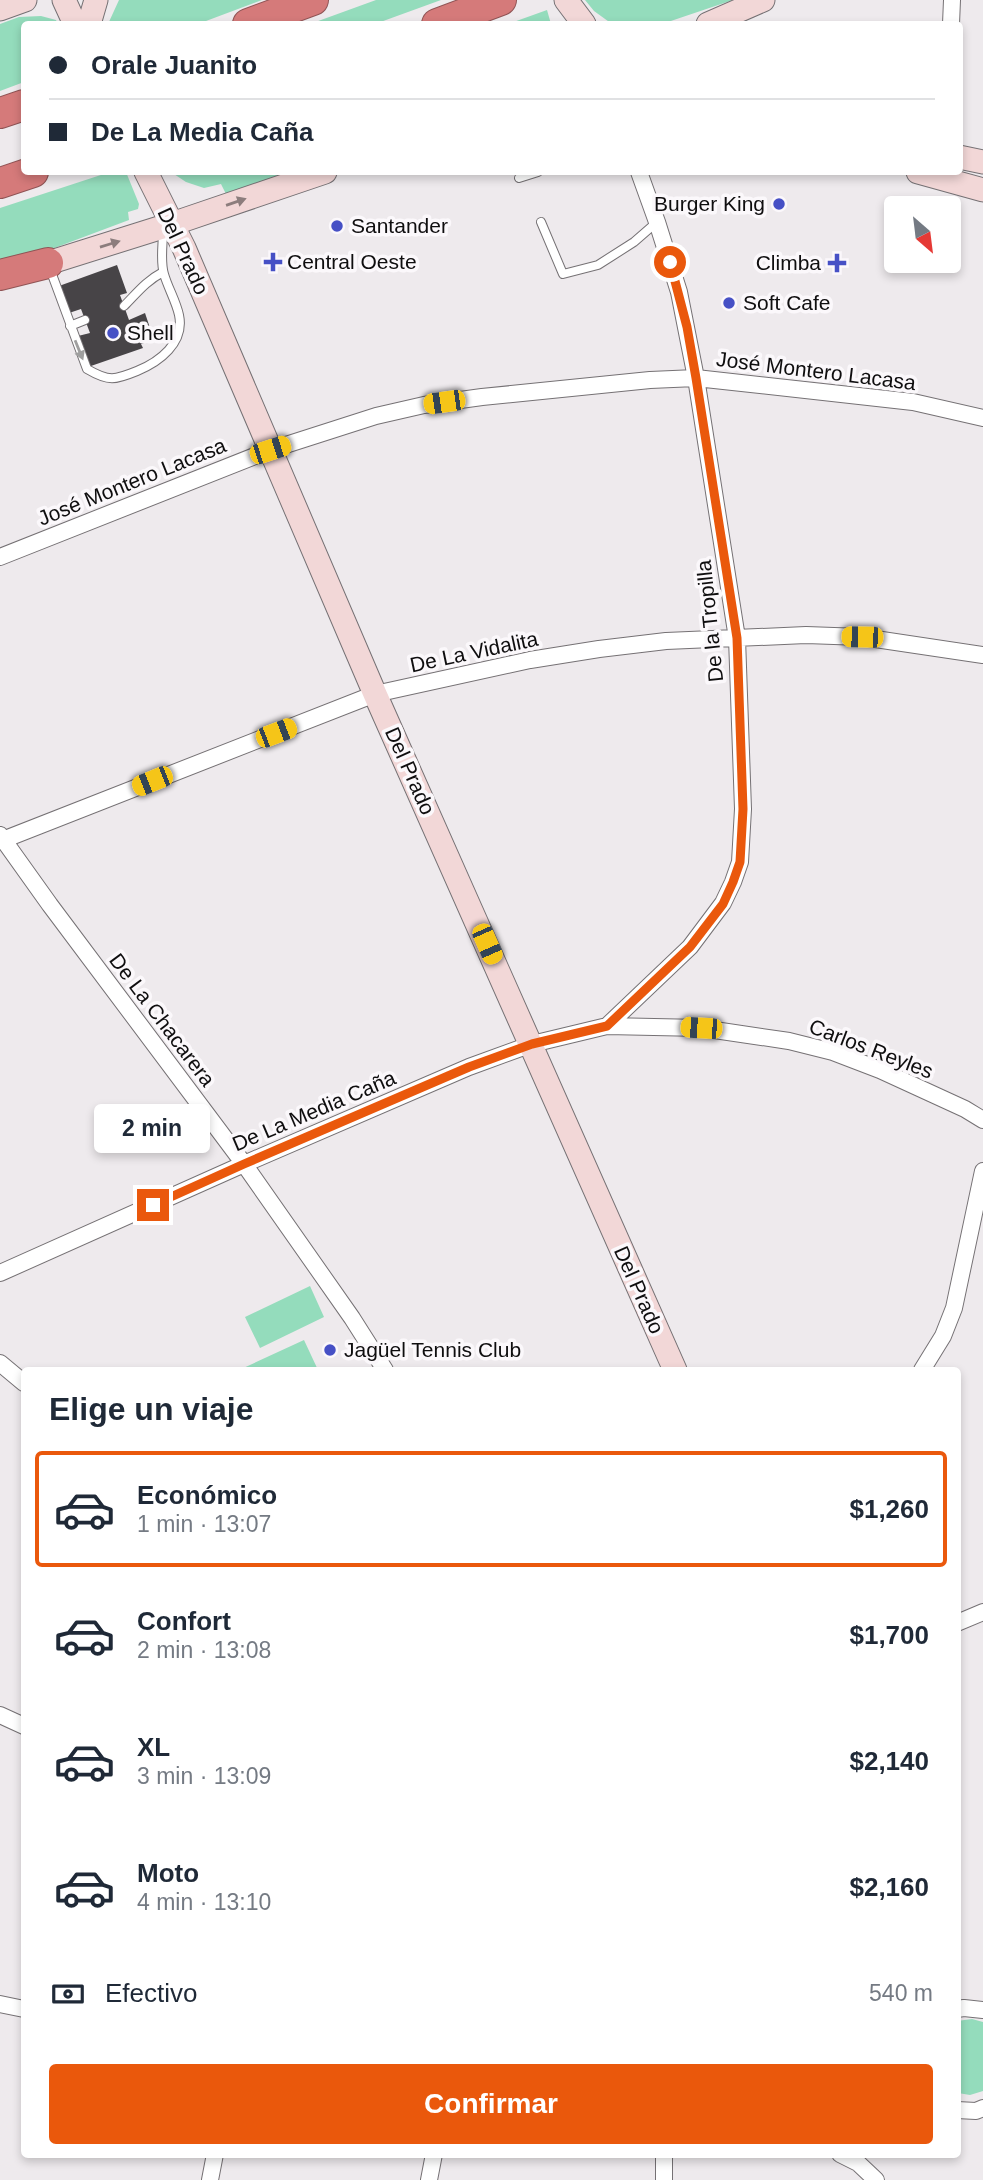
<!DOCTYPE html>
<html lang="es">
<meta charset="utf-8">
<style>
:root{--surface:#fff;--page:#f6f6f7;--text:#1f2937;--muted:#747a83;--line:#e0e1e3;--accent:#ea580c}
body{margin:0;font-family:Arial,sans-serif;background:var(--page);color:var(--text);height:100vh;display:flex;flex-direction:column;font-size:26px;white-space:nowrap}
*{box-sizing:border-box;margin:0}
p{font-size:23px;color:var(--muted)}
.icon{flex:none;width:38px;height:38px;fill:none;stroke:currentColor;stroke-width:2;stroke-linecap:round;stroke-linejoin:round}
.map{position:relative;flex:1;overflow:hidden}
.drawer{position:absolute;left:21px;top:1367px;width:940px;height:791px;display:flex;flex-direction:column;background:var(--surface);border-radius:7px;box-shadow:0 4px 10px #0003}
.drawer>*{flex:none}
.top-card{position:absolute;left:21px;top:21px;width:942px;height:154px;border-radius:7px;box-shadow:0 4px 10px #0003;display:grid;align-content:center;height:154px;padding:0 28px;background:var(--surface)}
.needle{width:46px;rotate:152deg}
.tools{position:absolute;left:884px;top:196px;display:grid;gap:14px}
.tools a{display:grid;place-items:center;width:77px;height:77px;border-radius:7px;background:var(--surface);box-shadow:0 4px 10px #0003;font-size:35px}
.end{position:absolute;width:32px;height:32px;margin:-16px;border:9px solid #ea580c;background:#fff;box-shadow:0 0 0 4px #fff}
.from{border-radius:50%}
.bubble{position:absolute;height:49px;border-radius:7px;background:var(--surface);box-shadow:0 4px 10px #0003;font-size:23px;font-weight:800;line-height:49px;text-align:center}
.car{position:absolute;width:21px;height:42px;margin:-21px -10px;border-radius:9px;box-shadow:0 0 5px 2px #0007;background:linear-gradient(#f5c518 24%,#345 0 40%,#f5c518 0 76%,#345 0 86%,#f5c518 0)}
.top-card b{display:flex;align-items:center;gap:24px;height:66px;font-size:26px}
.top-card b+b{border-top:2px solid var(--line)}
.top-card i{width:18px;height:18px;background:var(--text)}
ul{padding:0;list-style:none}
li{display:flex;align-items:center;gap:21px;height:116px;margin:0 14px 10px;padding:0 14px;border:4px solid transparent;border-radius:7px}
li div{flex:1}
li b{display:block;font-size:26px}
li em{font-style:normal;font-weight:800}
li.active{border-color:var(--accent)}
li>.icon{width:63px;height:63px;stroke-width:1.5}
h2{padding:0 28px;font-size:32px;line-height:84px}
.pay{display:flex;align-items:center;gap:18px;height:77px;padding:0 28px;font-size:26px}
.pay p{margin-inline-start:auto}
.button{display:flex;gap:14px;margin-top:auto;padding:14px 28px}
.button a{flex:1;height:80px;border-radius:7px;background:var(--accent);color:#fff;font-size:28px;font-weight:800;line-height:80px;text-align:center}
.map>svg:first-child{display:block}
.green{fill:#94dcbc}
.building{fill:#474447}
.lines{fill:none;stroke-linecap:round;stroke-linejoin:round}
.lane-casing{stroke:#757174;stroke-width:10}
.street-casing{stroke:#757174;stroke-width:18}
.secondary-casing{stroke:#757174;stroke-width:25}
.highway-casing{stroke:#905455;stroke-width:32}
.lane{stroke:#fff;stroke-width:8}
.street{stroke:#fff;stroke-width:16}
.secondary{stroke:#f2d7d7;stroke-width:23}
.highway{stroke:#d57a7a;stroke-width:30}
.oneway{fill:#8c7d7d}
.oneway2{fill:#9f9f9f}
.route{stroke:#ea580c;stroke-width:9}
.poi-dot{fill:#4650c5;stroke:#fbf8fb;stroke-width:2.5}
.labels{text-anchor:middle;stroke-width:7;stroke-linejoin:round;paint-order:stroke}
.poi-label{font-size:21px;fill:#0f0e0f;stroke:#fbf8fb;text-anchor:start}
.street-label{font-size:21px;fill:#0f0e0f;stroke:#fbf8fb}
</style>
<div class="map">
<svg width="983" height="2180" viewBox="0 0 983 2180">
<rect width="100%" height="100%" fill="#eeeaed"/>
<path class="green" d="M119,0H262L198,24H108Z
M376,0H441L375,24H310Z
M585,0H733L662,24H612L594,11Z
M547,10L551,24H508Z
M41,16L56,20L58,24H24V82L0,91V24L19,17Z
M110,172H126L139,204L138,209L128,212L129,220L49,250L0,263V208Z
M171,172H287L226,194L221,184L204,188L186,182Z
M310,1286L324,1317L260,1348L245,1317Z
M304,1340L318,1370H239Z
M972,2019L983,2022V2091L970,2095L958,2093L957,2021Z"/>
<path class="building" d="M117,265L127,293L120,295L129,320L145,313L154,340L141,344L143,348L88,367L78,336L90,333L81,309L69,313L59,286Z"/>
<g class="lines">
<defs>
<path id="lane" d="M519,178L538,172
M541,222L563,274L598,265L634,242L657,222
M50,269L87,369C109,382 115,380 137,371C159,362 185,343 179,315C176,301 168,288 164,274C160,261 163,245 163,231
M124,306C137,293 146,281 163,272
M70,326L85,320"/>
<path id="street" d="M951,24L952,0
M0,557L270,450L376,416L424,405L482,397L650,380L696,378L913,402L983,418
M0,835L50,905L244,1164L352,1318L385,1370
M0,841L375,694L530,660L599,649L666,641L806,635L862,637L983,655
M607,1026L690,947L723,903L733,882L740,862L743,809L737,638L696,378L679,292L657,222L639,172
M0,1273L244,1164L469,1067L532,1044L607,1026L701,1028L789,1041L833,1052L880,1070L965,1109L983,1120
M0,1363L24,1383
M922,1370L943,1336L954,1308L983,1171
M957,1623L983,1612
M0,1715L24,1726
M0,2004L24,2009
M957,2009L964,2008L983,2010
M957,2110L976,2111L983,2108
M664,2154V2180
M840,2154L858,2163L876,2180
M210,2180L215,2154
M429,2180L434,2154"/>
<path id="secondary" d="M64,0L75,24
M566,0L584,24
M0,9L25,0
M89,24L96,0
M708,24L763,0
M959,157L983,162
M146,172L184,248L375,694L675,1370
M918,172L983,190
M32,268L172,224L325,172"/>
<path id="highway" d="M248,24L313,0
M437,24L501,0
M0,113L24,105
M0,183L33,172
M0,275L48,263"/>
</defs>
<use href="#lane" class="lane-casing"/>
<use href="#street" class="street-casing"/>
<use href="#secondary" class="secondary-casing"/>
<use href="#highway" class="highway-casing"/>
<use href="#lane" class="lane"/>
<use href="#street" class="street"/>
<use href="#secondary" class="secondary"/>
<use href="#highway" class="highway"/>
</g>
<defs><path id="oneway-solid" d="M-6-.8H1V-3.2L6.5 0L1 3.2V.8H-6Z" transform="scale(1.75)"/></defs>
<g class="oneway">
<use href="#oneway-solid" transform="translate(236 202) rotate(-19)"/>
<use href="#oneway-solid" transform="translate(110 244) rotate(-17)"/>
</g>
<use class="oneway2" href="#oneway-solid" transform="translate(79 350) rotate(68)"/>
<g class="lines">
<path class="route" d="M153,1205L244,1164L469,1067L532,1044L607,1026L690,947L723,904L733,882L740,862L743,809L737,638L696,378L687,327L670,262"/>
</g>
<g class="poi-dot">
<circle cx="779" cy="204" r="7"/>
<circle cx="337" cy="226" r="7"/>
<path d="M269.5 251.5h7v7h7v7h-7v7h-7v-7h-7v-7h7z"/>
<path d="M833.5 252.5h7v7h7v7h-7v7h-7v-7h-7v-7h7z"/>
<circle cx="729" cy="303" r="7"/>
<circle cx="113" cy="333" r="7"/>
<circle cx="330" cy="1350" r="7"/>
</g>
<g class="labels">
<g class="poi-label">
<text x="765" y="211" text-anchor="end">Burger King</text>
<text x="351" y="233">Santander</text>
<text x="287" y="269">Central Oeste</text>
<text x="821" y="270" text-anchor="end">Climba</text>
<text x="743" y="310">Soft Cafe</text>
<text x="127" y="340">Shell</text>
<text x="344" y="1357">Jagüel Tennis Club</text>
</g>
<g class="street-label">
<text transform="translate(183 251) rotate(65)" y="7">Del Prado</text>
<text transform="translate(816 371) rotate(7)" y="7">José Montero Lacasa</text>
<text transform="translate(132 482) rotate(-22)" y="7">José Montero Lacasa</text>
<text transform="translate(710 621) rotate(-96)" y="7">De la Tropilla</text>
<text transform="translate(474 652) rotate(-12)" y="7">De La Vidalita</text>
<text transform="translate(410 771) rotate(66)" y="7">Del Prado</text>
<text transform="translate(162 1020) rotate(53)" y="7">De La Chacarera</text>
<text transform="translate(871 1049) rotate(21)" y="7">Carlos Reyles</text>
<text transform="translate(314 1111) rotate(-23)" y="7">De La Media Caña</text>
<text transform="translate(639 1290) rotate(66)" y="7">Del Prado</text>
</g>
</g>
</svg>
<div class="tools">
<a><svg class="needle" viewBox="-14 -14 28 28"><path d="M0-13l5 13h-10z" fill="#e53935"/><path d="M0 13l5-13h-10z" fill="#747a83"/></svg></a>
</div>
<i class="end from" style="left:670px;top:262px"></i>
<i class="end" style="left:153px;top:1205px"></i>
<div class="bubble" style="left:94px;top:1104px;width:116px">2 min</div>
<i class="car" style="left:444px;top:402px;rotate:262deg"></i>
<i class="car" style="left:270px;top:450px;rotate:72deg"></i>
<i class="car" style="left:862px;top:637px;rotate:271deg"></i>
<i class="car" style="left:276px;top:733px;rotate:69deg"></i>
<i class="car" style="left:152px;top:781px;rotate:248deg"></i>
<i class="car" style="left:487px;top:944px;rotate:156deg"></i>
<i class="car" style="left:701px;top:1028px;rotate:273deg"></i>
<div class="top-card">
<b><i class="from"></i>Orale Juanito</b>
<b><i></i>De La Media Caña</b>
</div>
<section class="drawer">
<h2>Elige un viaje</h2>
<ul>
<li class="active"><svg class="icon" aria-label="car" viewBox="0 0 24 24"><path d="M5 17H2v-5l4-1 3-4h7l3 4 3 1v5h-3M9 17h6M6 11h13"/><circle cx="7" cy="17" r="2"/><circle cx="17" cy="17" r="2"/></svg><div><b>Económico</b><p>1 min · 13:07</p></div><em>$1,260</em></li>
<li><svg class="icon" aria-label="car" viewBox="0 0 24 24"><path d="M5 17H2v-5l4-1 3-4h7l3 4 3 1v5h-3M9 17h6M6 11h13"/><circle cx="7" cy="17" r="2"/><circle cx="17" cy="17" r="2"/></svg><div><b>Confort</b><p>2 min · 13:08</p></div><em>$1,700</em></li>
<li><svg class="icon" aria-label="car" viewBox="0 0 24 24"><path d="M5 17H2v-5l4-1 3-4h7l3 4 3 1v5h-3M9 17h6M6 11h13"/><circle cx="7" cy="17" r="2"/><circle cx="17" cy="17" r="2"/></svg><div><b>XL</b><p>3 min · 13:09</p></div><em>$2,140</em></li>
<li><svg class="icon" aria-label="car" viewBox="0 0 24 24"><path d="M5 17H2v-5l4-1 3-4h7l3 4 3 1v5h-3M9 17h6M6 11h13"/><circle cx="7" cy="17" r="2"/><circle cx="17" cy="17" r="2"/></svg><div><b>Moto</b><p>4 min · 13:10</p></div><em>$2,160</em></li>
</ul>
<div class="pay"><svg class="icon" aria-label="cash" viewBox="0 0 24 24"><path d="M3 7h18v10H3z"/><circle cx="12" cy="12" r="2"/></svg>Efectivo<p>540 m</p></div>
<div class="button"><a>Confirmar</a></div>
</section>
</div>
